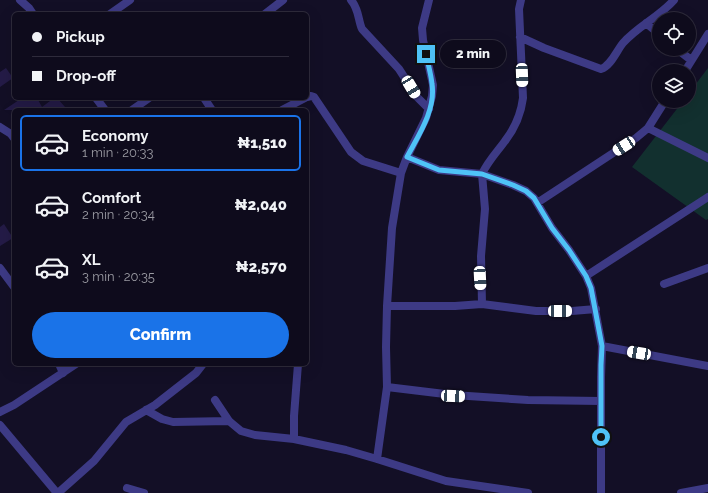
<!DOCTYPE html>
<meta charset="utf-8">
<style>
:root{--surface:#0e0b1c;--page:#171425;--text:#f1f3f6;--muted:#9b9ba3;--line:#2e2b3b;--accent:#1a73e8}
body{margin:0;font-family:Raleway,sans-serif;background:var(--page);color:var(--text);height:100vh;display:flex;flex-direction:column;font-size:15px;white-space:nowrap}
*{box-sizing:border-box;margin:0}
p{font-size:13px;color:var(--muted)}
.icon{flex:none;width:22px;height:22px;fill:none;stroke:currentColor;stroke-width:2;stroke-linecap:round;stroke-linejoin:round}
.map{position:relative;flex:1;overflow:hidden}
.details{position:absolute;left:12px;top:108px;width:297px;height:258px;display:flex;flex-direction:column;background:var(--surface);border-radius:6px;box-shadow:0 4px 16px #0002,0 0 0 1px var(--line)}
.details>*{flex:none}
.guide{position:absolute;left:12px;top:12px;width:297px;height:88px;border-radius:6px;box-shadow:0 4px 16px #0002,0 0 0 1px var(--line);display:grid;align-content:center;height:88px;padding:0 20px;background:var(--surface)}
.tools{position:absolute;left:652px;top:12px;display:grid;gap:8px}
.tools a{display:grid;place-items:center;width:44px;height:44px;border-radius:50%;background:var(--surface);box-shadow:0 4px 16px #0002,0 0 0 1px var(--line);font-size:20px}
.end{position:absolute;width:18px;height:18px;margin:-9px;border:5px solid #4fc3f7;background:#111;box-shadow:0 0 0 2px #111}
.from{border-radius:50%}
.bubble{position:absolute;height:28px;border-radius:14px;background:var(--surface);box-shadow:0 4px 16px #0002,0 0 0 1px var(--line);font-size:13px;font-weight:800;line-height:28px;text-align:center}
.car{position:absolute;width:12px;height:24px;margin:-12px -6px;border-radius:5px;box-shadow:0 0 3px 1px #0007;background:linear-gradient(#fff 24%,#345 0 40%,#fff 0 76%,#345 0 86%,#fff 0)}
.guide b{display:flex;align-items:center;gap:14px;height:38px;font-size:15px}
.guide b+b{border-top:1px solid var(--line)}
.guide i{width:10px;height:10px;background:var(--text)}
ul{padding:7px 0 0;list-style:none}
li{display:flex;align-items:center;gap:12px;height:56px;margin:0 8px 6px;padding:0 12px;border:2px solid transparent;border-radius:6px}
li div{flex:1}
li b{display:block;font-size:15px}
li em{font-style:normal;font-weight:800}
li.on{border-color:var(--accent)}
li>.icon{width:36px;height:36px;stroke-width:1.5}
.button{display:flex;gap:8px;margin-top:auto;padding:8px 20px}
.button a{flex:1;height:46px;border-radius:24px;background:var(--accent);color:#fff;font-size:16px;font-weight:800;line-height:46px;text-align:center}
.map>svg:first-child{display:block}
.green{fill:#12302f}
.building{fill:#241b47}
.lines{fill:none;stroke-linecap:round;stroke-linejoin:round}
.minor{stroke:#3d3a85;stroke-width:8}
.route{stroke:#4fc3f7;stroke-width:5}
</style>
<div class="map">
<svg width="708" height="493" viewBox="0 0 708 493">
<rect width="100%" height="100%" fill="#130f26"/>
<path class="green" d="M708,68V219L706,220L632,167L683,101H689V93Z"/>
<path class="building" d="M6,68L13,78L0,87V72Z
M22,98H37L42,107L54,98H57L65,107L61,110H4Z
M4,224L13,238L0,246V227Z"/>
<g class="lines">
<path class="minor" d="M20,0L29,8L33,14
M351,0C359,9 358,20 362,29L399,69L417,97L429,109
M521,0L519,9L523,98C521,114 515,128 505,141C497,152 488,161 482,174L513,185L526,191L534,198L552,228L569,250L586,276L591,288L602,346L601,377V493
M110,14L130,0
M265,14L283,0
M646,23L659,34
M520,37L544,48L601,69C611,66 617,50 623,43C638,26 659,17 674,0
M677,49L691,60
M685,71L708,34
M307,97L311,96L314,97L351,152L363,161L401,173
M96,98L105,110
M204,98L212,110
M132,110L149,98
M282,110L305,98
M0,127L11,134L14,138
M648,128L708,158
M407,157L439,170L482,174L485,209L481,256L482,304
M537,203L636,138L648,128L665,101
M0,268L14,287
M586,276L708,197
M664,284L708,268
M387,306H455L482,304L536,311H572L596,309
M602,346L708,366
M59,364L63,373
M387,387L453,395L528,400L601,401
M215,400L229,421L241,431L255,435L294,439L346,450L377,459L446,481L528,493
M146,410L162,419L173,422L229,421
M0,412L14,405L76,364
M0,425L57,493
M294,439V416L298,364
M377,459L387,387L386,347L387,306L392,228L401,173L407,157L426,118L432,96L433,85L423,40L422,28L429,0
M127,488L144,493
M58,493L94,461L126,422L155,405L196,373L203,364
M681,493L708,488"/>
</g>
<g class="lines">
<path class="route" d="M426,54C428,64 431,74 432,84C436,110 418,136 407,157L439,170L482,174L513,185L526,191L534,198L552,228L569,250L586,276L591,288L602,346L601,365V437"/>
</g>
</svg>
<div class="tools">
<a><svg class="icon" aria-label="locate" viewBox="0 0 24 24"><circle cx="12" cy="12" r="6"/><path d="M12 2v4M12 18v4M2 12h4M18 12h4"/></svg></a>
<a><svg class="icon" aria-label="layers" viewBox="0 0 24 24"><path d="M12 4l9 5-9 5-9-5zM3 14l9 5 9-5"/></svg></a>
</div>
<i class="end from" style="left:601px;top:437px"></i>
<i class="end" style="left:426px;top:54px"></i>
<div class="bubble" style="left:440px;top:40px;width:66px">2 min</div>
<i class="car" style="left:522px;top:75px;rotate:178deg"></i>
<i class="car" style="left:411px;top:87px;rotate:149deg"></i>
<i class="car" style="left:624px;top:146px;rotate:237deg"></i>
<i class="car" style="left:480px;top:278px;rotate:177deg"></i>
<i class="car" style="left:560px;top:311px;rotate:90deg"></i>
<i class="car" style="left:639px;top:353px;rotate:280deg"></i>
<i class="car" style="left:453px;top:396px;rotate:93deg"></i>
<div class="guide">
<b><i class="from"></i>Pickup</b>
<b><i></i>Drop-off</b>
</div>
<section class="details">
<ul>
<li class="on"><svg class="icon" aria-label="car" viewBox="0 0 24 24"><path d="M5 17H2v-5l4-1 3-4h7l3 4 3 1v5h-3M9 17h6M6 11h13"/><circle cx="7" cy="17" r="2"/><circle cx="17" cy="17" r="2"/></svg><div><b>Economy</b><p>1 min · 20:33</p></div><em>₦1,510</em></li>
<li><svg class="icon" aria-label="car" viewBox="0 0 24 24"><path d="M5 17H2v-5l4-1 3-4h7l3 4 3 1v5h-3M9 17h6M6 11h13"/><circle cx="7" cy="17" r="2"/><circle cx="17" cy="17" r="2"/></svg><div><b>Comfort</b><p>2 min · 20:34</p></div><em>₦2,040</em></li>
<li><svg class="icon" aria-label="car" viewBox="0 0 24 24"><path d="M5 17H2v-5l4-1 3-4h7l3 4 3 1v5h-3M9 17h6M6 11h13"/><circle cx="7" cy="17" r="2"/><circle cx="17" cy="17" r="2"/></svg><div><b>XL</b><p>3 min · 20:35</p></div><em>₦2,570</em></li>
</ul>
<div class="button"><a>Confirm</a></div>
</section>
</div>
